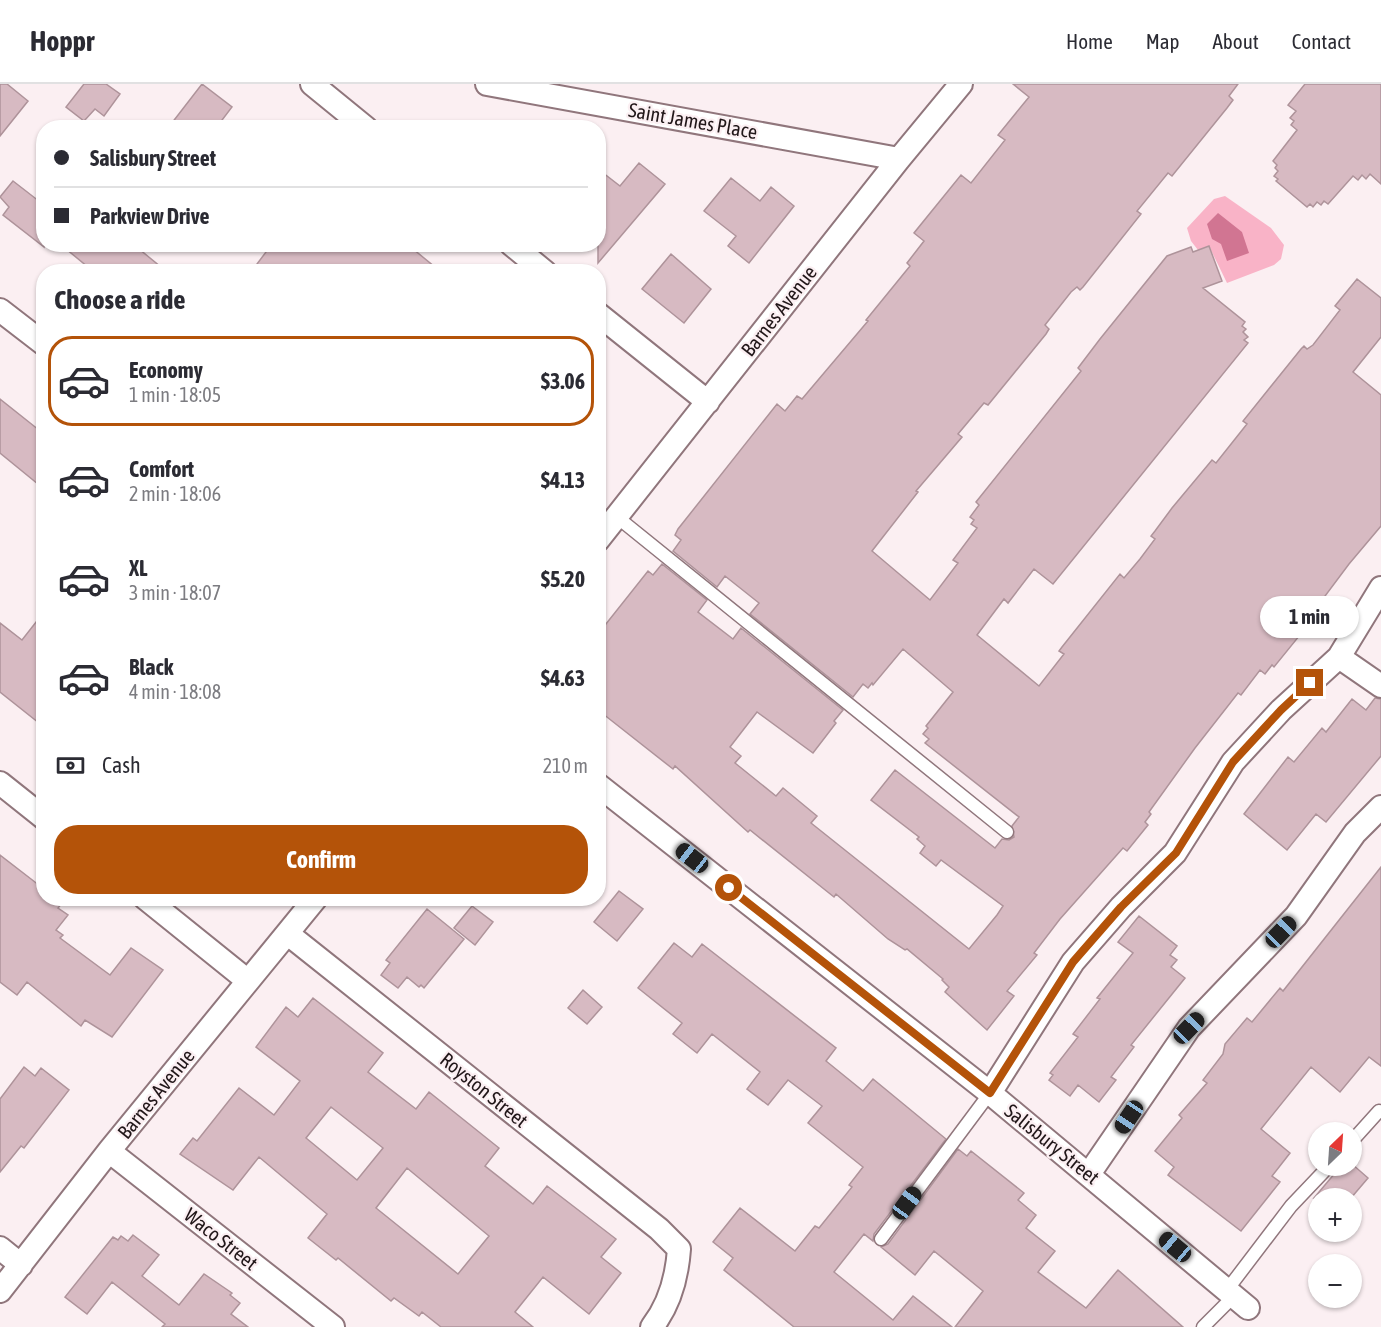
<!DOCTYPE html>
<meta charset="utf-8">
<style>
:root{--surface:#fff;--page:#f7f7f7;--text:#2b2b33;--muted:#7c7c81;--line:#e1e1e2;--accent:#b45309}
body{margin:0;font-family:"Asap Condensed",sans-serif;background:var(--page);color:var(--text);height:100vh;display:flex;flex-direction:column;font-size:22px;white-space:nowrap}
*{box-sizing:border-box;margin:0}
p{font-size:20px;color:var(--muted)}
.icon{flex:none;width:33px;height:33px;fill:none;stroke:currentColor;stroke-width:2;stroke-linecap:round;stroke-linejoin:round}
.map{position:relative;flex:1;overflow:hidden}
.drawer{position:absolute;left:36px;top:180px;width:570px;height:642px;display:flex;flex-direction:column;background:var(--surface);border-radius:24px;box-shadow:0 2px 4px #0004}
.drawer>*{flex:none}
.banner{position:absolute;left:36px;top:36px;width:570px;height:132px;border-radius:24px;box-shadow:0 2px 4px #0004;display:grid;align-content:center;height:132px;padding:0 18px;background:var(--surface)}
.needle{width:39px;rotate:25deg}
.buttons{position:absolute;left:1308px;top:1038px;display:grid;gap:12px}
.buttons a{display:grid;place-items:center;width:54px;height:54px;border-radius:50%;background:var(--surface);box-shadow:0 2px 4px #0004;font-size:30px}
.end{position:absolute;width:27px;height:27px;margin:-14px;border:8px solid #b45309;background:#fff;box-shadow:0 0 0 3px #fff}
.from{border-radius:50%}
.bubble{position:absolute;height:42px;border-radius:21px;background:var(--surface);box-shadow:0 2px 4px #0004;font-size:20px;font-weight:700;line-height:42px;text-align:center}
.car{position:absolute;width:18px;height:36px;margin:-18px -9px;border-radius:8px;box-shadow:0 0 4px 2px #0007;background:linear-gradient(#222 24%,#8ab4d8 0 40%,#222 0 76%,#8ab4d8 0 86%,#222 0)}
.banner b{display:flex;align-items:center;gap:21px;height:57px;font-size:22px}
.banner b+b{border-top:2px solid var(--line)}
.banner i{width:15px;height:15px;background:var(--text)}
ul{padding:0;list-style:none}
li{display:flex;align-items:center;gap:18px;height:90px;margin:0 12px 9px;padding:0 6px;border:3px solid transparent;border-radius:24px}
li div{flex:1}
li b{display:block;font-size:22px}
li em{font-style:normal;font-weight:700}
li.on{border-color:var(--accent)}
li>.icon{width:54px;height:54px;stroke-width:1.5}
h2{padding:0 18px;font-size:27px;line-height:72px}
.pay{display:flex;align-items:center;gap:15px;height:66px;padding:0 18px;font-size:22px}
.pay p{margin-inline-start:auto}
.action{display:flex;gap:12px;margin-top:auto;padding:12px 18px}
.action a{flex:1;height:69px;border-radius:24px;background:var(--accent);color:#fff;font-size:24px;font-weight:700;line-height:69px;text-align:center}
header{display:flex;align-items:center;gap:36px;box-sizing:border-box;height:84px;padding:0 30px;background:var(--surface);border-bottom:2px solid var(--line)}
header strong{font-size:28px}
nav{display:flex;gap:33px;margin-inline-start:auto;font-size:21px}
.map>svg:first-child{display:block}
.green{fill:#f9b3c7}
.water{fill:#d17592}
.building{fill:#d7bac2;stroke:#ae939a;stroke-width:1.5;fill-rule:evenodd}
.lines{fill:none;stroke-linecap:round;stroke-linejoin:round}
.service-casing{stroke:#90767c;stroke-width:15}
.minor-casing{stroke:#90767c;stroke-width:26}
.service{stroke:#fff;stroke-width:12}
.minor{stroke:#fff;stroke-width:22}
.route{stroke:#b45309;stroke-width:8}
.labels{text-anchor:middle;stroke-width:4.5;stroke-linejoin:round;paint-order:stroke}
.street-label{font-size:20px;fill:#211719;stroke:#fbeff2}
</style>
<header>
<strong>Hoppr</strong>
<nav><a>Home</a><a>Map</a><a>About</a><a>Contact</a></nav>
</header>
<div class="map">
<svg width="1381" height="1243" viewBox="0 0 1381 1243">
<rect width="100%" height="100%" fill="#fbeff2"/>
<path class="green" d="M1225,112L1271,144L1284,161L1281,175L1274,181L1227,199L1209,162L1198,166L1191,157L1187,144L1214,115Z"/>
<path class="water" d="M1218,129L1242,148L1249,169L1227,177L1221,160L1212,155L1207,140Z"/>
<path class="building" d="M0,0H7L28,17L0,52Z
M84,0H106L120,10L104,32L95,25L84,37L66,23Z
M202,0L232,23L216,44H168Z
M1013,0H1238L1229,12L1233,16L1227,24L1172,92L1168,89L1137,127L1141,130L1083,203L1080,206L1077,203L1071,208L1045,241L1049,245L1046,250L988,321L984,319L958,350L962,353L916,407L918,408L872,467L930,516L958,479L953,476L977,444L971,440L974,436L970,433L979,421L976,418L1077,292L1081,287L1078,284L1100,255L1167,172L1191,163L1193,168L1209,162L1222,197L1203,204L1245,238L1242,242L1246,245L1243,248L1248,253L1244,256L1248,259L1053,500L1034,485L1008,519L1004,515L977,551L1039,602L1064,570L1059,567L1062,563L1120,490L1124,494L1140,475L1155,455L1151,452L1155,447L1172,424L1212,376L1216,379L1243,345L1247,340L1243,337L1301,265L1304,262L1307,265L1313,261L1340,226L1335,222L1357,195L1381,214V253L1353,288L1381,311V442L1349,480L1322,516L1326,519L1274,583L1272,581L1265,590L1260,586L1241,611L1238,609L1195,664L1149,728L1151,730L1145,738L1148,741L1127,767L1123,764L1060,835L1034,869L1037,871L1007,907L1014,912L987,946L945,908L949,903L942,896L943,895L907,865L905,866L888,855L836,810L834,813L750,746L748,748L675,682L673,685L598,626V550L648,487L653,491L662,480L707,516L698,528L733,555L741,544L843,626L834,637L836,639L813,669L757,628L730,663L741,672L735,679L776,712L783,704L817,732L811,739L969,865L997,831L1003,822L941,776L936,782L920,769L925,762L917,755L919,753L871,716L895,686L995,764L1002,755L1009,756L1014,753L1012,742L1019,733L925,659L929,655L923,650L928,644L926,642L953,608L903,565L873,601L872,599L868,604L863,600L853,613L750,530L759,519L725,492L717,503L673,467L681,456L675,451L678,445L777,320L785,327L797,312L802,315L868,237L866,236L910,182L907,179L924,157L914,149L961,91L971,99L1005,56L998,51L1029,13Z
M1305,0H1381V100L1370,90L1366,95L1362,91L1358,96L1353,92L1328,120L1324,117L1321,121L1317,118L1313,123L1310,120L1307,123L1276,97L1278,95L1274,92L1278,87L1275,84L1277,81L1273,77L1297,46L1291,41L1294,37L1290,34L1296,27L1288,21Z
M639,79L665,100L598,179V85L620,102Z
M731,94L760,117L771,103L794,122L749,179L728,162L736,152L704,127Z
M13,97L44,121V163L3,131L9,123L0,113Z
M60,160H133L167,188H94Z
M272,160H407L441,188H251Z
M671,170L711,205L684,239L642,205Z
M0,315L44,350V405L0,369Z
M44,528V643L0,608V539L22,556Z
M1375,614L1381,615V672L1326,738L1316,730L1287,766L1244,730L1288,673L1294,678L1322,644L1326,648L1352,615L1366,626Z
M0,771L44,805V814H56L62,819L58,824L68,831L56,846L63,851L60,854L110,891L131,864L163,886L112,953L85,936L81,942L27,898L17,911L0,898Z
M1381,783V982L1369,973L1340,1008L1311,983L1261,1045L1290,1069L1272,1092L1280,1098L1241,1147L1168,1091L1174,1083L1155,1067L1182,1034L1179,1031L1207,999L1203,996L1223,970L1225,960L1247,934L1252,938L1280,904L1283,907Z
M619,807L643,825L617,857L594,838Z
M472,822L493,838L475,861L454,844Z
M427,825L464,855L424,904L421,901L419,903L407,893L398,904L381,891L390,879L386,876Z
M1139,832L1177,862L1170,871L1177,876L1171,883L1185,894L1131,961L1134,963L1111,993L1116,996L1099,1018L1078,1001L1070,1012L1049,996L1053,991L1050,989L1078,953L1073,950L1100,915L1097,914L1133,869L1118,858Z
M674,859L692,873L702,860L836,964L826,977L863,1007L873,995L946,1055L874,1150L873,1157L864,1150L834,1188L893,1236L913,1212L952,1243H794L724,1186L733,1174L713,1158L740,1124L795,1167L815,1142L819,1144L852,1103L849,1101L863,1083L808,1039L822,1022L788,996L768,1021L747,1005L760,988L712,950L697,969L673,950L682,939L638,904Z
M583,906L602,923L587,940L568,924Z
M313,914L383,969L368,988L416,1025L429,1008L499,1064L485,1082L533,1120L547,1102L616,1155L601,1173L621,1189L589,1230L543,1193L515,1228L533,1243H441L422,1228L419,1232L394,1214L391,1217L338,1174L336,1176L308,1154L327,1130L259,1073L233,1106L180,1070L193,1054L197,1057L239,1004L274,1031L300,997L256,963L286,923L298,933ZM331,1023L383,1064L357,1096L306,1054ZM407,1084L489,1152L458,1190L376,1124Z
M24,983L35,992L41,984L69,1006L24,1064L21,1062L0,1088V1015Z
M958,1065L967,1072L971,1067L1024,1109L1018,1116L1036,1131L1026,1144L1055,1167L1038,1188L1086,1224L1118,1186L1183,1243H955L983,1207L934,1167L915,1191L881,1163L888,1160Z
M1352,1080L1368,1094L1351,1114H1314L1341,1082Z
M133,1151L159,1171L142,1192L179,1221L204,1190L232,1209L230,1211L240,1219L231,1230L248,1243H162L165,1240L112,1198L87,1230L65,1213L113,1153L118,1156L121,1152L128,1157Z"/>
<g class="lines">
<defs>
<path id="service" d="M617,433L1007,748
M1352,1057L1379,1027
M881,1155L990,1009
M1227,1206L1291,1122L1329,1082
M1203,1243L1234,1212"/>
<path id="minor" d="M312,0L366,44
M487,0L899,75
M511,160L545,188
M0,226L44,260
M598,230L708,318
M598,456L899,75L961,0
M1339,573L1381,602
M0,699L44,734
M598,701L990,1009L1248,1224
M145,814L248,897
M288,850L659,1145L679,1165C677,1193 670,1220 652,1243
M990,1009L1073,878L1121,823L1175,769L1233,678L1281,626L1339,573L1381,504
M109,1067L333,1243
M1089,1090L1189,944L1296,832L1355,749L1381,723
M0,1164L21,1181
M0,1207L109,1067L316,814"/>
</defs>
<use href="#service" class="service-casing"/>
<use href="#minor" class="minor-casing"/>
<use href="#service" class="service"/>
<use href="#minor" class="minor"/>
</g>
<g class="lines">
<path class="route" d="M729,804L990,1009L1073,878L1121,823L1176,769L1233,678L1281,626L1310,599"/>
</g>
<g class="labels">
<g class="street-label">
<text transform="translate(693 37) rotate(10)" y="7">Saint James Place</text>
<text transform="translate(779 227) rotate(-52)" y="7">Barnes Avenue</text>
<text transform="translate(484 1006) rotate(39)" y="7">Royston Street</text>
<text transform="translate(156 1010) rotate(-51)" y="7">Barnes Avenue</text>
<text transform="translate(1052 1060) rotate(39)" y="7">Salisbury Street</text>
<text transform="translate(221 1155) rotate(38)" y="7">Waco Street</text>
</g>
</g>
</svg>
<div class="buttons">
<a><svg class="needle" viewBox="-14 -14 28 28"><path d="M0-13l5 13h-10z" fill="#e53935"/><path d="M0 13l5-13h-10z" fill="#7c7c81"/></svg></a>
<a>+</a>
<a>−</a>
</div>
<i class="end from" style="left:729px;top:804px"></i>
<i class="end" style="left:1310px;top:599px"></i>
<div class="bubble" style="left:1260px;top:512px;width:99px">1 min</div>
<i class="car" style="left:692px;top:774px;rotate:308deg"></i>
<i class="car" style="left:1281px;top:848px;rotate:44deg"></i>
<i class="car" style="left:1189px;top:944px;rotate:44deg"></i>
<i class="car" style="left:1129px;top:1033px;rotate:214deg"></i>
<i class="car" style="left:907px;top:1119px;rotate:36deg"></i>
<i class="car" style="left:1175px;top:1163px;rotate:310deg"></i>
<div class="banner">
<b><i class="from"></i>Salisbury Street</b>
<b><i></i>Parkview Drive</b>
</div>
<section class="drawer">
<h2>Choose a ride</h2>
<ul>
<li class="on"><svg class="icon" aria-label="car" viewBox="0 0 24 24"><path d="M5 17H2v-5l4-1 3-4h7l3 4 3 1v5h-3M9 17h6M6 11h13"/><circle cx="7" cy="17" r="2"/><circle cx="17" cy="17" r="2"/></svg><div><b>Economy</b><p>1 min · 18:05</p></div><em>$3.06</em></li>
<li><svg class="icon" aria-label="car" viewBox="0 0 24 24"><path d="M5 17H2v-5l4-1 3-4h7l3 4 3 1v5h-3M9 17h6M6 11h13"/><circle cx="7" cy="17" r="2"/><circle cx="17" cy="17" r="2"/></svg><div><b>Comfort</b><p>2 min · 18:06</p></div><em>$4.13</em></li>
<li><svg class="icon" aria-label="car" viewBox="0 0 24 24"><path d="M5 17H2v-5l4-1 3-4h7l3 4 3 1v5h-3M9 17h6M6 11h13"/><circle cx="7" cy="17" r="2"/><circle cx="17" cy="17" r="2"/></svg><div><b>XL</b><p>3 min · 18:07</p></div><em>$5.20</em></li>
<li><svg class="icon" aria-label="car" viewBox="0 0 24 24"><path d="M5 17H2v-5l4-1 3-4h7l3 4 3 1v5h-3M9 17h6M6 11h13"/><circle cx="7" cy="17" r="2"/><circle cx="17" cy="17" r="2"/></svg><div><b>Black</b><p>4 min · 18:08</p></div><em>$4.63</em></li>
</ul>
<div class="pay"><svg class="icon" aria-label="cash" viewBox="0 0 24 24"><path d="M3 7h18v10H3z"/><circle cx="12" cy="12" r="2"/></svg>Cash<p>210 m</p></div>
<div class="action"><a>Confirm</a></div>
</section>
</div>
